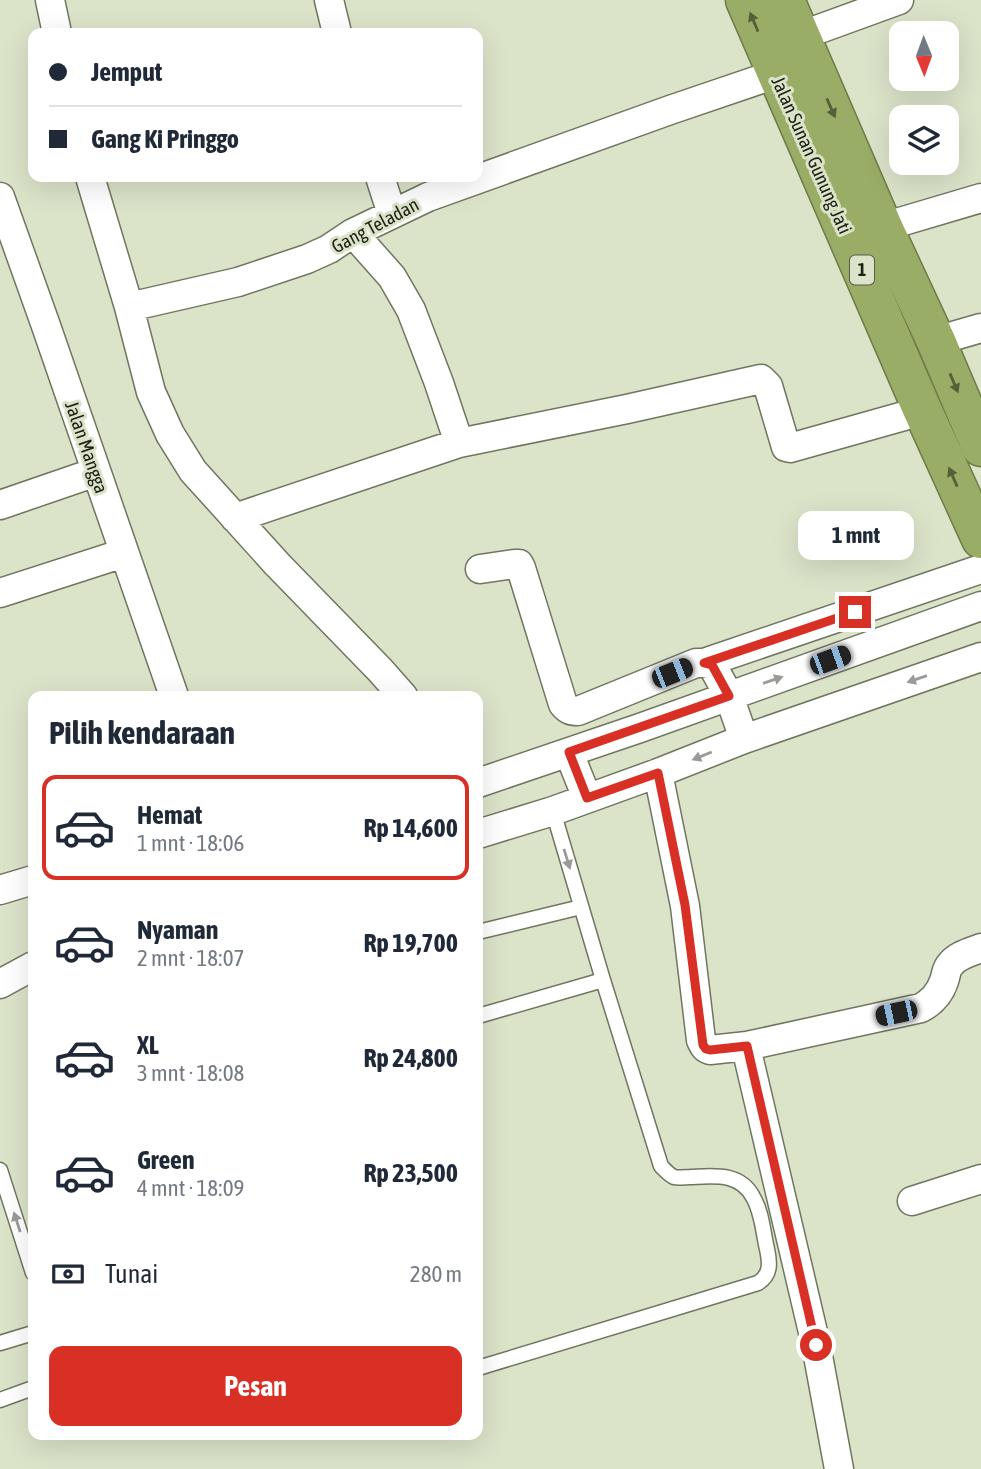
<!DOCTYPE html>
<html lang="id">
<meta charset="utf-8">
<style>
:root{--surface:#fff;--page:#f6f6f7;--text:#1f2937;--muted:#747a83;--line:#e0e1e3;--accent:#d93025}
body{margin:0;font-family:"Asap Condensed",sans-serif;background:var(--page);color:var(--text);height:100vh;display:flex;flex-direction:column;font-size:26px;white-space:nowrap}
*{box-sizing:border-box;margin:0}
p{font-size:23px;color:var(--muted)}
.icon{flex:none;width:38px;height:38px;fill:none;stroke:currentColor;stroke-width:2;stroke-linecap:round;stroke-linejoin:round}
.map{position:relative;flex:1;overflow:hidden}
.panel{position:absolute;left:28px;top:691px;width:455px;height:749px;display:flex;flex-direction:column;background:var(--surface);border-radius:14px;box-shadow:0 7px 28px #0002}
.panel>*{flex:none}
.guide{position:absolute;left:28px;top:28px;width:455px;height:154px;border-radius:14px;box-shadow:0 7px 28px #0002;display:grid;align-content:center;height:154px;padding:0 21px;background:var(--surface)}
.needle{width:46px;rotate:179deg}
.buttons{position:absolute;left:889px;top:21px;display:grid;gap:14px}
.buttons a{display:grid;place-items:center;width:70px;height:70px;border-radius:14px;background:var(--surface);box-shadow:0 7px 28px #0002;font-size:35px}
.end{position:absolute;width:32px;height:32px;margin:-16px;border:9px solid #d93025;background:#fff;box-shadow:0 0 0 4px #fff}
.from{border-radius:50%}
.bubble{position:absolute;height:49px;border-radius:14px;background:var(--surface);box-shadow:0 7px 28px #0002;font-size:23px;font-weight:700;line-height:49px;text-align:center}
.car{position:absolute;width:21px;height:42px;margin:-21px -10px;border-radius:9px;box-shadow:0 0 5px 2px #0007;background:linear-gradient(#222 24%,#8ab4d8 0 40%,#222 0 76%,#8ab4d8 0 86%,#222 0)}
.guide b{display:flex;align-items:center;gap:24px;height:66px;font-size:26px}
.guide b+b{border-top:2px solid var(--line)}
.guide i{width:18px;height:18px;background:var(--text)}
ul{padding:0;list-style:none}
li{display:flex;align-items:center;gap:21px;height:105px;margin:0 14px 10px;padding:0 7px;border:4px solid transparent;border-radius:14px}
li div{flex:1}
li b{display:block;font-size:26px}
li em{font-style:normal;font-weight:700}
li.active{border-color:var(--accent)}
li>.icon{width:63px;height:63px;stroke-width:1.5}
h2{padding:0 21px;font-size:32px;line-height:84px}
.pay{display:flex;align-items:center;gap:18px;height:77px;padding:0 21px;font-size:26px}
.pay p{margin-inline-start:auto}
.action{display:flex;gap:14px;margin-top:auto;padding:14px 21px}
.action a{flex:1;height:80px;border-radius:14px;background:var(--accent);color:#fff;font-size:28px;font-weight:700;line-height:80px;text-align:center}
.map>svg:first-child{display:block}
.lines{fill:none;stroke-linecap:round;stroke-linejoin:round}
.lane-casing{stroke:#6e765f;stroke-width:17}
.street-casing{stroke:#6e765f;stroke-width:31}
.highway-casing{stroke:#6e7c4a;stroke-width:41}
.lane{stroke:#fff;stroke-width:14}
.street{stroke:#fff;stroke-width:28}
.highway{stroke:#99ad66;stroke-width:38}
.oneway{fill:#55603b}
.oneway2{fill:#9a9b97}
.route{stroke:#d93025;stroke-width:9}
.labels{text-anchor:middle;stroke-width:6;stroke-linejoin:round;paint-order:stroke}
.shield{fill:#dbe3c9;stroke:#575b4c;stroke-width:2}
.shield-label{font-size:18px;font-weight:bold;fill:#1e2117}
.street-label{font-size:19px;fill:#1e2117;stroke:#dbe3c9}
</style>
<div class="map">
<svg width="981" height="1469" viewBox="0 0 981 1469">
<rect width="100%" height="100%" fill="#dbe3c9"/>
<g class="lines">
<defs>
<path id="lane" d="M478,932L581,907
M478,1016L603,980
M0,1170L33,1273
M0,1343L33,1333
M478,1368L758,1283C771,1275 770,1263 767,1249C763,1232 762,1212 753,1197C740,1172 714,1176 690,1177C686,1177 678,1178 674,1177C669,1175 665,1170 661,1166L603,980L553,811
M0,1400L33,1388"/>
<path id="street" d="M50,0L57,33
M329,0L337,33
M800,36L899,0
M90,177L129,307L151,392L170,434L193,471L277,564L380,670L403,696
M380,177L392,214
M0,197L45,323L174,696
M883,227L981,198
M353,233L392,277L411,310L439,383L459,443
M129,307L238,282L307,259L329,249L353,233L428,197L670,110L776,74
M936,341L981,328
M0,505L96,472
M235,518L459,443L627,409L761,379L768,386L786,447L790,448L904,416L922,409
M480,569L514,564H519L521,568L563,704C568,710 571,711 578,711L696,663H704L712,665L729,696L744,739
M0,593L124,553
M704,663L981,569
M569,753L587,798
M658,773L685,906L701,1040C704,1046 704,1048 710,1050L747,1046L921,1008C932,1002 940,993 944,981C946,976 946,969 950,965C957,955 971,952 981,948
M478,783L640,728L981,606
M478,834L553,811L658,773L744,739L981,657
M0,890L33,880
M0,984L33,966
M747,1046L749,1060L816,1345L839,1469
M912,1201L981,1179"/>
<path id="highway" d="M745,0L922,409L981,539
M785,0L883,227L936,341L981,447"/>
</defs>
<use href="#lane" class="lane-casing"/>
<use href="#street" class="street-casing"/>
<use href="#highway" class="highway-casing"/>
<use href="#lane" class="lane"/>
<use href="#street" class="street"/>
<use href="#highway" class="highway"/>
</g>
<defs><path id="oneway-solid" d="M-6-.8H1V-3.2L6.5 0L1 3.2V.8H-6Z" transform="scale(1.75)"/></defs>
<g class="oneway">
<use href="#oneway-solid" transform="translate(754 22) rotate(-113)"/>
<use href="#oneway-solid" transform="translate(831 108) rotate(66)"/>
<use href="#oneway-solid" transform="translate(954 383) rotate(67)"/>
<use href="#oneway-solid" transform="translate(953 477) rotate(-114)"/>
</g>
<g class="oneway2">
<use href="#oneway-solid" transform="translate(917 679) rotate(161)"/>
<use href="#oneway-solid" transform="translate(773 680) rotate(-19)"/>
<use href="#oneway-solid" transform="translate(702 756) rotate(158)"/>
<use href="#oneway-solid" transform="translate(567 859) rotate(73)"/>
<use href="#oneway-solid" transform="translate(17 1222) rotate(-108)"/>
</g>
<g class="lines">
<path class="route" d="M816,1345L747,1046L710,1050L706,1049L703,1045L685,905L658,773L587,798L569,752L729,696L712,665L704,663L855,612"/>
</g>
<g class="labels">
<rect class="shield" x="850" y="255.5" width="24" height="29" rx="5"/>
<g class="shield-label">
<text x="862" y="276">1</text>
</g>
<g class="street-label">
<text transform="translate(812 155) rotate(66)" y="7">Jalan Sunan Gunung Jati</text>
<text transform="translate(375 225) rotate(-28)" y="7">Gang Teladan</text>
<text transform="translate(87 447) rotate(71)" y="7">Jalan Mangga</text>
</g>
</g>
</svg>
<div class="buttons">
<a><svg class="needle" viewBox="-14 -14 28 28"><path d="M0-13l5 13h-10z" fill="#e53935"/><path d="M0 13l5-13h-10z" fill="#747a83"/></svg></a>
<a><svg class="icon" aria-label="layers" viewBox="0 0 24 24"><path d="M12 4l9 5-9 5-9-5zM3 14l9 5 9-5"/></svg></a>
</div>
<i class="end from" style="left:816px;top:1345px"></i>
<i class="end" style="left:855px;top:612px"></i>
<div class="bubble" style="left:798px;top:511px;width:116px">1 mnt</div>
<i class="car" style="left:830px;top:660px;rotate:70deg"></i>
<i class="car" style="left:672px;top:673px;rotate:68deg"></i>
<i class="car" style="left:896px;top:1013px;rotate:258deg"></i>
<div class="guide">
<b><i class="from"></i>Jemput</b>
<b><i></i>Gang Ki Pringgo</b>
</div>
<section class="panel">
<h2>Pilih kendaraan</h2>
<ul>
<li class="active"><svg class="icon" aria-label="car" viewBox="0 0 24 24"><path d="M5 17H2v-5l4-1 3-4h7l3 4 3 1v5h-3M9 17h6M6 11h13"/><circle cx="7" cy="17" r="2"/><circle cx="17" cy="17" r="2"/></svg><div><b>Hemat</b><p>1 mnt · 18:06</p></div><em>Rp 14,600</em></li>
<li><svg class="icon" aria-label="car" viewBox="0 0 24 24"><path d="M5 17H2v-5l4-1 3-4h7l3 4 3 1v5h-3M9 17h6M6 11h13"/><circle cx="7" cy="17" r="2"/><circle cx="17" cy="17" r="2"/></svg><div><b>Nyaman</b><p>2 mnt · 18:07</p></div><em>Rp 19,700</em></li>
<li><svg class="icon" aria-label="car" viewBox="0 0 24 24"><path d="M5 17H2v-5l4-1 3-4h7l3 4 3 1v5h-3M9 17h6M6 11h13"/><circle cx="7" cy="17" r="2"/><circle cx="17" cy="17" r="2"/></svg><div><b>XL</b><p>3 mnt · 18:08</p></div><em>Rp 24,800</em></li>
<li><svg class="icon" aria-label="car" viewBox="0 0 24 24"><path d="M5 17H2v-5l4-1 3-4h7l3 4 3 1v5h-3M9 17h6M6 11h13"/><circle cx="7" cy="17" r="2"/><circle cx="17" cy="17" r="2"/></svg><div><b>Green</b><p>4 mnt · 18:09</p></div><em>Rp 23,500</em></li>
</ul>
<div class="pay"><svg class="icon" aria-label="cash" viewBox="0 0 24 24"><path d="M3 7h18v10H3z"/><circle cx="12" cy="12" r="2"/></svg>Tunai<p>280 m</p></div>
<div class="action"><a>Pesan</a></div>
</section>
</div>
